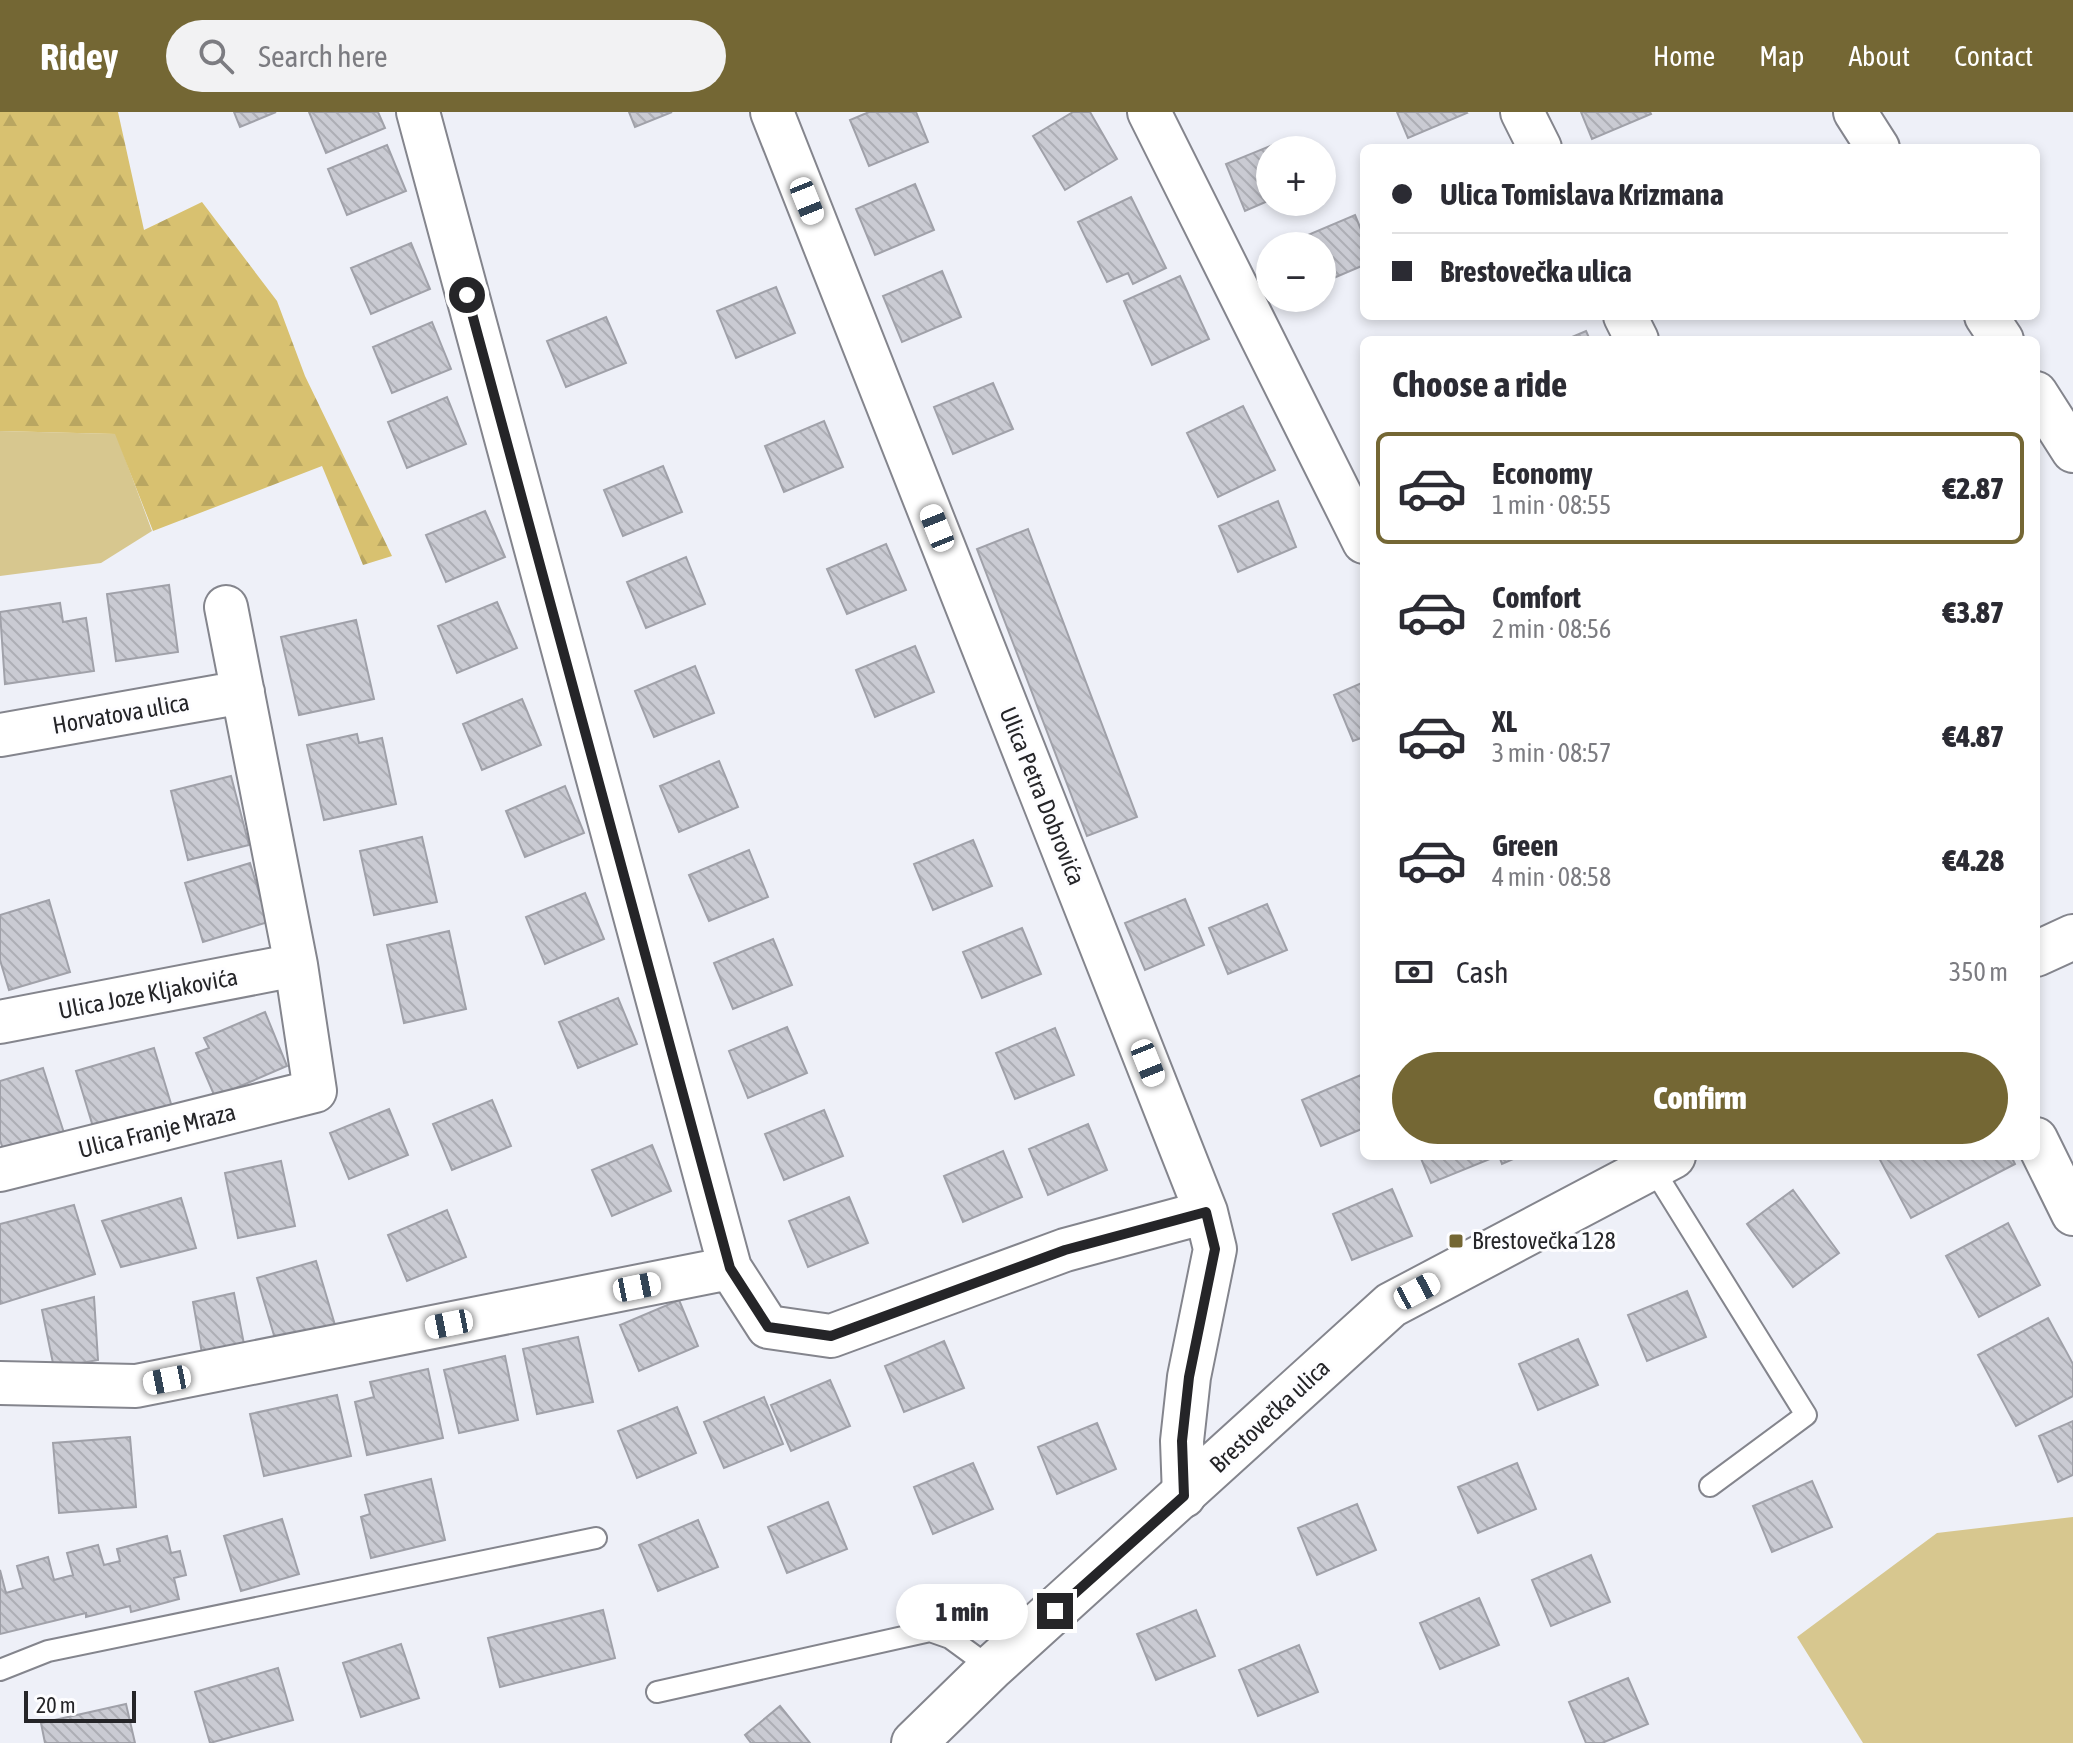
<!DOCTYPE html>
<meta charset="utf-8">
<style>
:root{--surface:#fff;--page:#f2f2f3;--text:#2b2b33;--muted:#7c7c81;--line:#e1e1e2;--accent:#746734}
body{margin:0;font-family:"Asap Condensed",sans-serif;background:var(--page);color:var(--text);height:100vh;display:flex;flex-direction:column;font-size:30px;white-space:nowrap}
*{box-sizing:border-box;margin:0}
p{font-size:26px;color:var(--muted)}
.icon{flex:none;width:44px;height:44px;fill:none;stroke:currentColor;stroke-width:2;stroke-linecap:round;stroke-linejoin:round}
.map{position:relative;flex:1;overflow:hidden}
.drawer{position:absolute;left:1360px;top:224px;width:680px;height:824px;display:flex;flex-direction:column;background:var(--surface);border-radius:12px;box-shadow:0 4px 12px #0003}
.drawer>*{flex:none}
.hud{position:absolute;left:1360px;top:32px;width:680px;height:176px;border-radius:12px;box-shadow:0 4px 12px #0003;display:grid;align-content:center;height:176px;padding:0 32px;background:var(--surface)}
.fabs{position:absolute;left:1256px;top:24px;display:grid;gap:16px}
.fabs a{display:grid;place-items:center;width:80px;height:80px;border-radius:50%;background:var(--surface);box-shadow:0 4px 12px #0003;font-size:40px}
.scale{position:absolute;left:24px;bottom:20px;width:112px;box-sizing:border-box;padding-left:8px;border:4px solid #252528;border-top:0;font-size:22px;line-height:28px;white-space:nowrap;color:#252528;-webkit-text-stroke:6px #fdfdff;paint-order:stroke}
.end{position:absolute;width:36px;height:36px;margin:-18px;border:10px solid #252528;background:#fff;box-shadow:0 0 0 4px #fff}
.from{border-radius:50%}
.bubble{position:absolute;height:56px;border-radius:28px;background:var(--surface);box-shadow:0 4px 12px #0003;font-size:26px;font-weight:800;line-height:56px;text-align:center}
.car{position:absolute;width:24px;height:48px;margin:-24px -12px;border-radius:10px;box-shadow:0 0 6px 2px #0007;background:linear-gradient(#fff 24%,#345 0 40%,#fff 0 76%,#345 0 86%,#fff 0)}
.hud b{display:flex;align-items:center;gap:28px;height:76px;font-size:30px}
.hud b+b{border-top:2px solid var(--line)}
.hud i{width:20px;height:20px;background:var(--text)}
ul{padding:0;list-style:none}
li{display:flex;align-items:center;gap:24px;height:112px;margin:0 16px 12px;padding:0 16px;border:4px solid transparent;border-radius:12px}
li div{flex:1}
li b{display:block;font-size:30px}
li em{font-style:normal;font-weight:800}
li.selected{border-color:var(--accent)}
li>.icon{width:72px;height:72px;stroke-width:1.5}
h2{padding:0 32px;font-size:36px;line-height:96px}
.pay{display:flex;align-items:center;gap:20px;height:88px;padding:0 32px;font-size:30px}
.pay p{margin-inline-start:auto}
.primary-button{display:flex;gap:16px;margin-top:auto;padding:16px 32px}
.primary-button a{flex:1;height:92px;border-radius:48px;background:var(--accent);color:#fff;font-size:32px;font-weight:800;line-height:92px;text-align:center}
header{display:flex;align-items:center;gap:48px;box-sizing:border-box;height:112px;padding:0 40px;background:var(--accent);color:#fff}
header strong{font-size:38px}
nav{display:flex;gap:44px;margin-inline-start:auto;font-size:28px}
.search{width:560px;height:72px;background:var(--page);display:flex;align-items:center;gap:20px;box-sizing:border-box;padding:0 28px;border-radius:44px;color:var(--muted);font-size:30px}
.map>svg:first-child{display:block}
.grass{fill:#d7c78f}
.forest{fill:url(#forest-firs)}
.building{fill:url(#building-back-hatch);stroke:#a0a1a9;stroke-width:2}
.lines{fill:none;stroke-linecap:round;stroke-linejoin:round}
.service-casing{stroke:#84858d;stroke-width:24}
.minor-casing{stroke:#84858d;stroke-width:46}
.tertiary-casing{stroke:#84858d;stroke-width:48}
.service{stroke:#fff;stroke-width:20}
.minor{stroke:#fff;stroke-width:42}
.tertiary{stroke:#fff;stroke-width:44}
.route{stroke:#252528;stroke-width:10}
.poi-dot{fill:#746734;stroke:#fdfdff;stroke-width:3}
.labels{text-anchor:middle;stroke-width:6;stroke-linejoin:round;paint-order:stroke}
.street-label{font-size:24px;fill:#252528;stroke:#fdfdff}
.poi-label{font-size:24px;fill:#252528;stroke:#fdfdff;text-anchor:start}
</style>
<header>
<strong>Ridey</strong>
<div class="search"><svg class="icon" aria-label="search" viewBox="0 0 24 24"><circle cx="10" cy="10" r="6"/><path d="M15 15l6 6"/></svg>Search here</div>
<nav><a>Home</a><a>Map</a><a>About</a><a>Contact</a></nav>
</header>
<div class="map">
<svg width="2073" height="1631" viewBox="0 0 2073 1631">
<defs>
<pattern id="forest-firs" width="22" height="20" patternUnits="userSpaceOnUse" patternTransform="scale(2)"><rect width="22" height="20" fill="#d8c170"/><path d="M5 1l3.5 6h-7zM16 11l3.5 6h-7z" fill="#b9a661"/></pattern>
<pattern id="building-back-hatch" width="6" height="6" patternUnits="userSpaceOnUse" patternTransform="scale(2)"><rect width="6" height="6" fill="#cacbd3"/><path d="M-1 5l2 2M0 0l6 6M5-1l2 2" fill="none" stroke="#adaeb5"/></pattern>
</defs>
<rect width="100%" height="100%" fill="#eef0f8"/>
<path class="grass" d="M0,319L116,322L152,419L101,451L0,464Z
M2073,1405V1631H1863L1797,1525L1937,1421Z"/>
<path class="forest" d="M0,0H118L144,118L202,90L277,189L305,264L392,444L363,453L322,354L153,419L115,322L0,319Z"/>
<path class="building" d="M234,0H276L240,15Z
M309,0H378L385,16L326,41Z
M629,0H672L635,15Z
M869,0H916L928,30L869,54L850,8Z
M1073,0H1090L1117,47L1065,78L1033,24Z
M1397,0H1466L1467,1L1408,26Z
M1581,0H1650L1651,2L1592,27Z
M1285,28L1289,38H1270V88L1245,99L1226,52Z
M387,33L406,79L347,103L328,57Z
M915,72L934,118L875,143L856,97Z
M1131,85L1166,156L1133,172L1128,161L1107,170L1078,110Z
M1355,103L1364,125V153L1322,171V134H1298L1296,128Z
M411,131L430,177L371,202L351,156Z
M942,159L961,205L902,230L883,184Z
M1180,164L1209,227L1152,253L1124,189Z
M776,175L795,221L736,246L717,199Z
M606,205L626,251L566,275L547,229Z
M432,210L451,257L392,281L373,235Z
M1586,219L1590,228H1565Z
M993,271L1013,317L953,342L934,295Z
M447,285L466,332L407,356L388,310Z
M1243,294L1275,358L1218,385L1187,321Z
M824,309L843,355L784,380L765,334Z
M663,354L682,400L623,424L604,378Z
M1278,389L1296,435L1238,460L1219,414Z
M485,399L505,445L446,470L426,423Z
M1028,417L1137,705L1087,724L977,437Z
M886,432L906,478L847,502L827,457Z
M686,445L705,492L646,516L627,470Z
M169,473L178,540L116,549L107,482Z
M497,490L517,536L457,561L438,514Z
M60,491L63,510L86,506L94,559L5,572L0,500Z
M356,508L374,587L299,603L281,525Z
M915,534L934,580L875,605L856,558Z
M695,554L714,601L654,625L635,579Z
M1364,570V625L1353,629L1334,583Z
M522,587L541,633L482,658L463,612Z
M357,622L359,631L382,626L396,692L324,708L307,633Z
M719,649L738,695L679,720L660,674Z
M231,664L249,733L188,748L171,679Z
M565,674L584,721L525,745L506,699Z
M422,725L437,790L374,803L360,739Z
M973,728L992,774L933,798L914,752Z
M749,738L768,785L709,809L689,763Z
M250,751L268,810L203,830L185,771Z
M585,781L604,827L545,852L526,805Z
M1185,787L1204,833L1145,858L1125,811Z
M49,788L70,860L9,878L0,848V803Z
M1267,792L1287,838L1228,862L1209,816Z
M1022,816L1041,862L982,886L963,840Z
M449,819L466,897L404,911L387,833Z
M773,827L792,873L733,897L714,851Z
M618,886L637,932L578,956L559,910Z
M265,900L287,954L215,985L196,941L209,936L204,926Z
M787,915L807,961L748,986L729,939Z
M1055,916L1074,963L1015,987L996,941Z
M154,936L172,995L94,1018L76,959Z
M43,956L66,1027L6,1046L0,1028V969Z
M1361,963L1364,1016L1321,1034L1302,988Z
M492,988L511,1034L452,1058L433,1012Z
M389,997L408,1043L349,1067L330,1021Z
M824,998L843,1044L784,1068L765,1022Z
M1088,1012L1107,1058L1048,1083L1029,1037Z
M652,1033L671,1079L612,1104L592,1058Z
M1003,1039L1022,1085L963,1110L944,1064Z
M1420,1044H1489L1490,1047L1431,1071Z
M1499,1044H1520L1502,1052Z
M1878,1044H2011L2015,1052L1911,1106Z
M281,1049L295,1114L238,1126L225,1061Z
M1392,1077L1412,1124L1352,1148L1333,1102Z
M1793,1078L1839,1141L1793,1175L1747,1112Z
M849,1085L868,1131L808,1155L789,1109Z
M181,1086L196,1136L121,1155L102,1109Z
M74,1093L95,1162L0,1192V1112Z
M447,1098L466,1145L407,1169L388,1123Z
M2008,1111L2040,1173L1979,1205L1946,1144Z
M316,1149L335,1213L276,1230L257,1166Z
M1687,1179L1706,1225L1647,1249L1628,1203Z
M234,1181L244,1232L203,1247L193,1190Z
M94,1185L98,1248L54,1256L42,1198Z
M679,1188L698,1234L639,1259L620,1213Z
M2048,1206L2073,1252V1284L2016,1314L1978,1243Z
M578,1225L593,1290L537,1302L523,1237Z
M1578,1227L1598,1273L1538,1298L1519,1252Z
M944,1229L964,1276L904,1300L885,1254Z
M505,1244L518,1308L459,1321L444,1258Z
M428,1257L443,1326L367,1343L355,1290L374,1285L370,1270Z
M830,1268L850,1314L791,1339L771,1293Z
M337,1283L351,1344L264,1364L250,1302Z
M764,1285L783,1332L724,1356L704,1310Z
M677,1295L696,1341L637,1366L618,1319Z
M2073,1309V1363L2058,1370L2039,1324Z
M1097,1311L1116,1357L1057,1382L1038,1335Z
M130,1325L136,1395L59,1401L53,1331Z
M973,1351L993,1397L933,1422L914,1375Z
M1517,1351L1536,1397L1478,1421L1458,1375Z
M431,1367L445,1428L371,1446L361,1405L370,1402L365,1383Z
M1812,1369L1832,1415L1772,1440L1753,1394Z
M828,1390L847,1437L787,1461L768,1415Z
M1357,1392L1376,1438L1317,1463L1298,1416Z
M282,1407L299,1462L241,1479L224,1424Z
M698,1408L718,1455L658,1479L639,1433Z
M167,1424L171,1441L180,1439L186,1463L174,1466L179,1487L131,1500L130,1494L86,1505V1501L0,1522V1458L6,1481L23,1476L17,1454L48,1445L54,1468L73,1463L67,1441L98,1433L104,1453L120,1449L117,1437Z
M1591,1443L1610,1490L1551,1514L1532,1468Z
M1479,1486L1499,1533L1440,1557L1420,1511Z
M603,1498L615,1546L500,1575L488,1526Z
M1196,1498L1215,1544L1156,1568L1137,1522Z
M401,1532L419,1586L361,1605L343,1551Z
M1299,1533L1318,1580L1258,1604L1239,1558Z
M278,1556L293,1608L210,1631L195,1580Z
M1628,1566L1648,1612L1602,1631H1586L1569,1590Z
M126,1592L135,1631H45L41,1611Z
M780,1594L810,1631H751L745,1623Z"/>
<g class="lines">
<defs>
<path id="service" d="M1652,1055L1806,1303L1710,1374
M0,1558L48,1539L596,1426
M657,1580L930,1519L950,1526L991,1556"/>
<path id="minor" d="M418,0L730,1156L768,1215L831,1224L1065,1138L1206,1100
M772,0L1206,1100L1215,1137L1189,1265L1182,1329L1184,1384
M1149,0L1364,430
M1522,0L1540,36
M1855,0L1878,36
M1625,204L1637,228
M1986,204L2002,228
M2036,281L2073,339
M0,623L243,580
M0,910L296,853
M2036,1027L2073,1102
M0,1058L315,979L296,853L226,495
M0,1271L136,1274L730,1156"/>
<path id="tertiary" d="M2036,842L2073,825
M914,1631L991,1556L1391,1193L1673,1044"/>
</defs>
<use href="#service" class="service-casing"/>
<use href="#minor" class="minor-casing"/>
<use href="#tertiary" class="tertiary-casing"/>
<use href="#service" class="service"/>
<use href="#minor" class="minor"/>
<use href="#tertiary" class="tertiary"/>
</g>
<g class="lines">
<path class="route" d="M467,183L730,1156L768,1215L831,1224L1065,1138L1206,1100L1215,1137L1189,1265L1182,1329L1184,1384L1055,1499"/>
</g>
<rect class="poi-dot" x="1448" y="1121" width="16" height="16" rx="4"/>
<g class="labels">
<g class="street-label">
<text transform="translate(121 602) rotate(-10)" y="8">Horvatova ulica</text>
<text transform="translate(1042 684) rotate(68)" y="8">Ulica Petra Dobrovića</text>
<text transform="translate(148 882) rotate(-11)" y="8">Ulica Joze Kljakovića</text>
<text transform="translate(157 1019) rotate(-14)" y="8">Ulica Franje Mraza</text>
<text transform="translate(1270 1304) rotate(-43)" y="8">Brestovečka ulica</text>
</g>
<g class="poi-label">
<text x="1472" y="1137">Brestovečka 128</text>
</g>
</g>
</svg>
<div class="fabs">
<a>+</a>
<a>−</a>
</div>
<div class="scale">20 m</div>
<i class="end from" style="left:467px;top:183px"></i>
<i class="end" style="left:1055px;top:1499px"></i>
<div class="bubble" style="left:896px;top:1472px;width:132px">1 min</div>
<i class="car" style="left:807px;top:89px;rotate:158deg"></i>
<i class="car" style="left:937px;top:416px;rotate:338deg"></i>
<i class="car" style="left:1148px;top:951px;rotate:158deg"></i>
<i class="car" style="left:637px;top:1175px;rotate:79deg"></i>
<i class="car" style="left:1417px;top:1179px;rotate:62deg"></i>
<i class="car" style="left:449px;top:1212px;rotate:259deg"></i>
<i class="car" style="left:167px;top:1268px;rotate:259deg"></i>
<div class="hud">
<b><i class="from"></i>Ulica Tomislava Krizmana</b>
<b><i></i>Brestovečka ulica</b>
</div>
<section class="drawer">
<h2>Choose a ride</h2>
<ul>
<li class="selected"><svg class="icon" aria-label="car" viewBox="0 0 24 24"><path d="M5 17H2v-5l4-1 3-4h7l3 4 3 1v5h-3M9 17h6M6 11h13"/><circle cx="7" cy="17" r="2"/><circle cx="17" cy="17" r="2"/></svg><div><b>Economy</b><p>1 min · 08:55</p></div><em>€2.87</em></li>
<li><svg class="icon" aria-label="car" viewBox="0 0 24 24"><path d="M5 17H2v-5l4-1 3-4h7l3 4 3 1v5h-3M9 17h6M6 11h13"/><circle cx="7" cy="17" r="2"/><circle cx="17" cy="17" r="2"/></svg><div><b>Comfort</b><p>2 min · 08:56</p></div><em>€3.87</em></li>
<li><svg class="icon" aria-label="car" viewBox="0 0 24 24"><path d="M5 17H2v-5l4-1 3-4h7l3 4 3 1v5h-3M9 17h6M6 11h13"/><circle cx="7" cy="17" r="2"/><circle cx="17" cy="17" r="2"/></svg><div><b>XL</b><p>3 min · 08:57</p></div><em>€4.87</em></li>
<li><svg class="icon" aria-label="car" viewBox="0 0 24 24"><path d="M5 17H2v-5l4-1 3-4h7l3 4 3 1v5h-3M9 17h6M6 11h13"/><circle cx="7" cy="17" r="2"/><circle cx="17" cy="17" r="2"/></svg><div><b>Green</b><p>4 min · 08:58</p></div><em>€4.28</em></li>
</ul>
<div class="pay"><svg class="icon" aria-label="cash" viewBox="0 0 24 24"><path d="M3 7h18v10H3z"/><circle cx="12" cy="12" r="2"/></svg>Cash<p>350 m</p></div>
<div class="primary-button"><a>Confirm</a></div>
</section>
</div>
